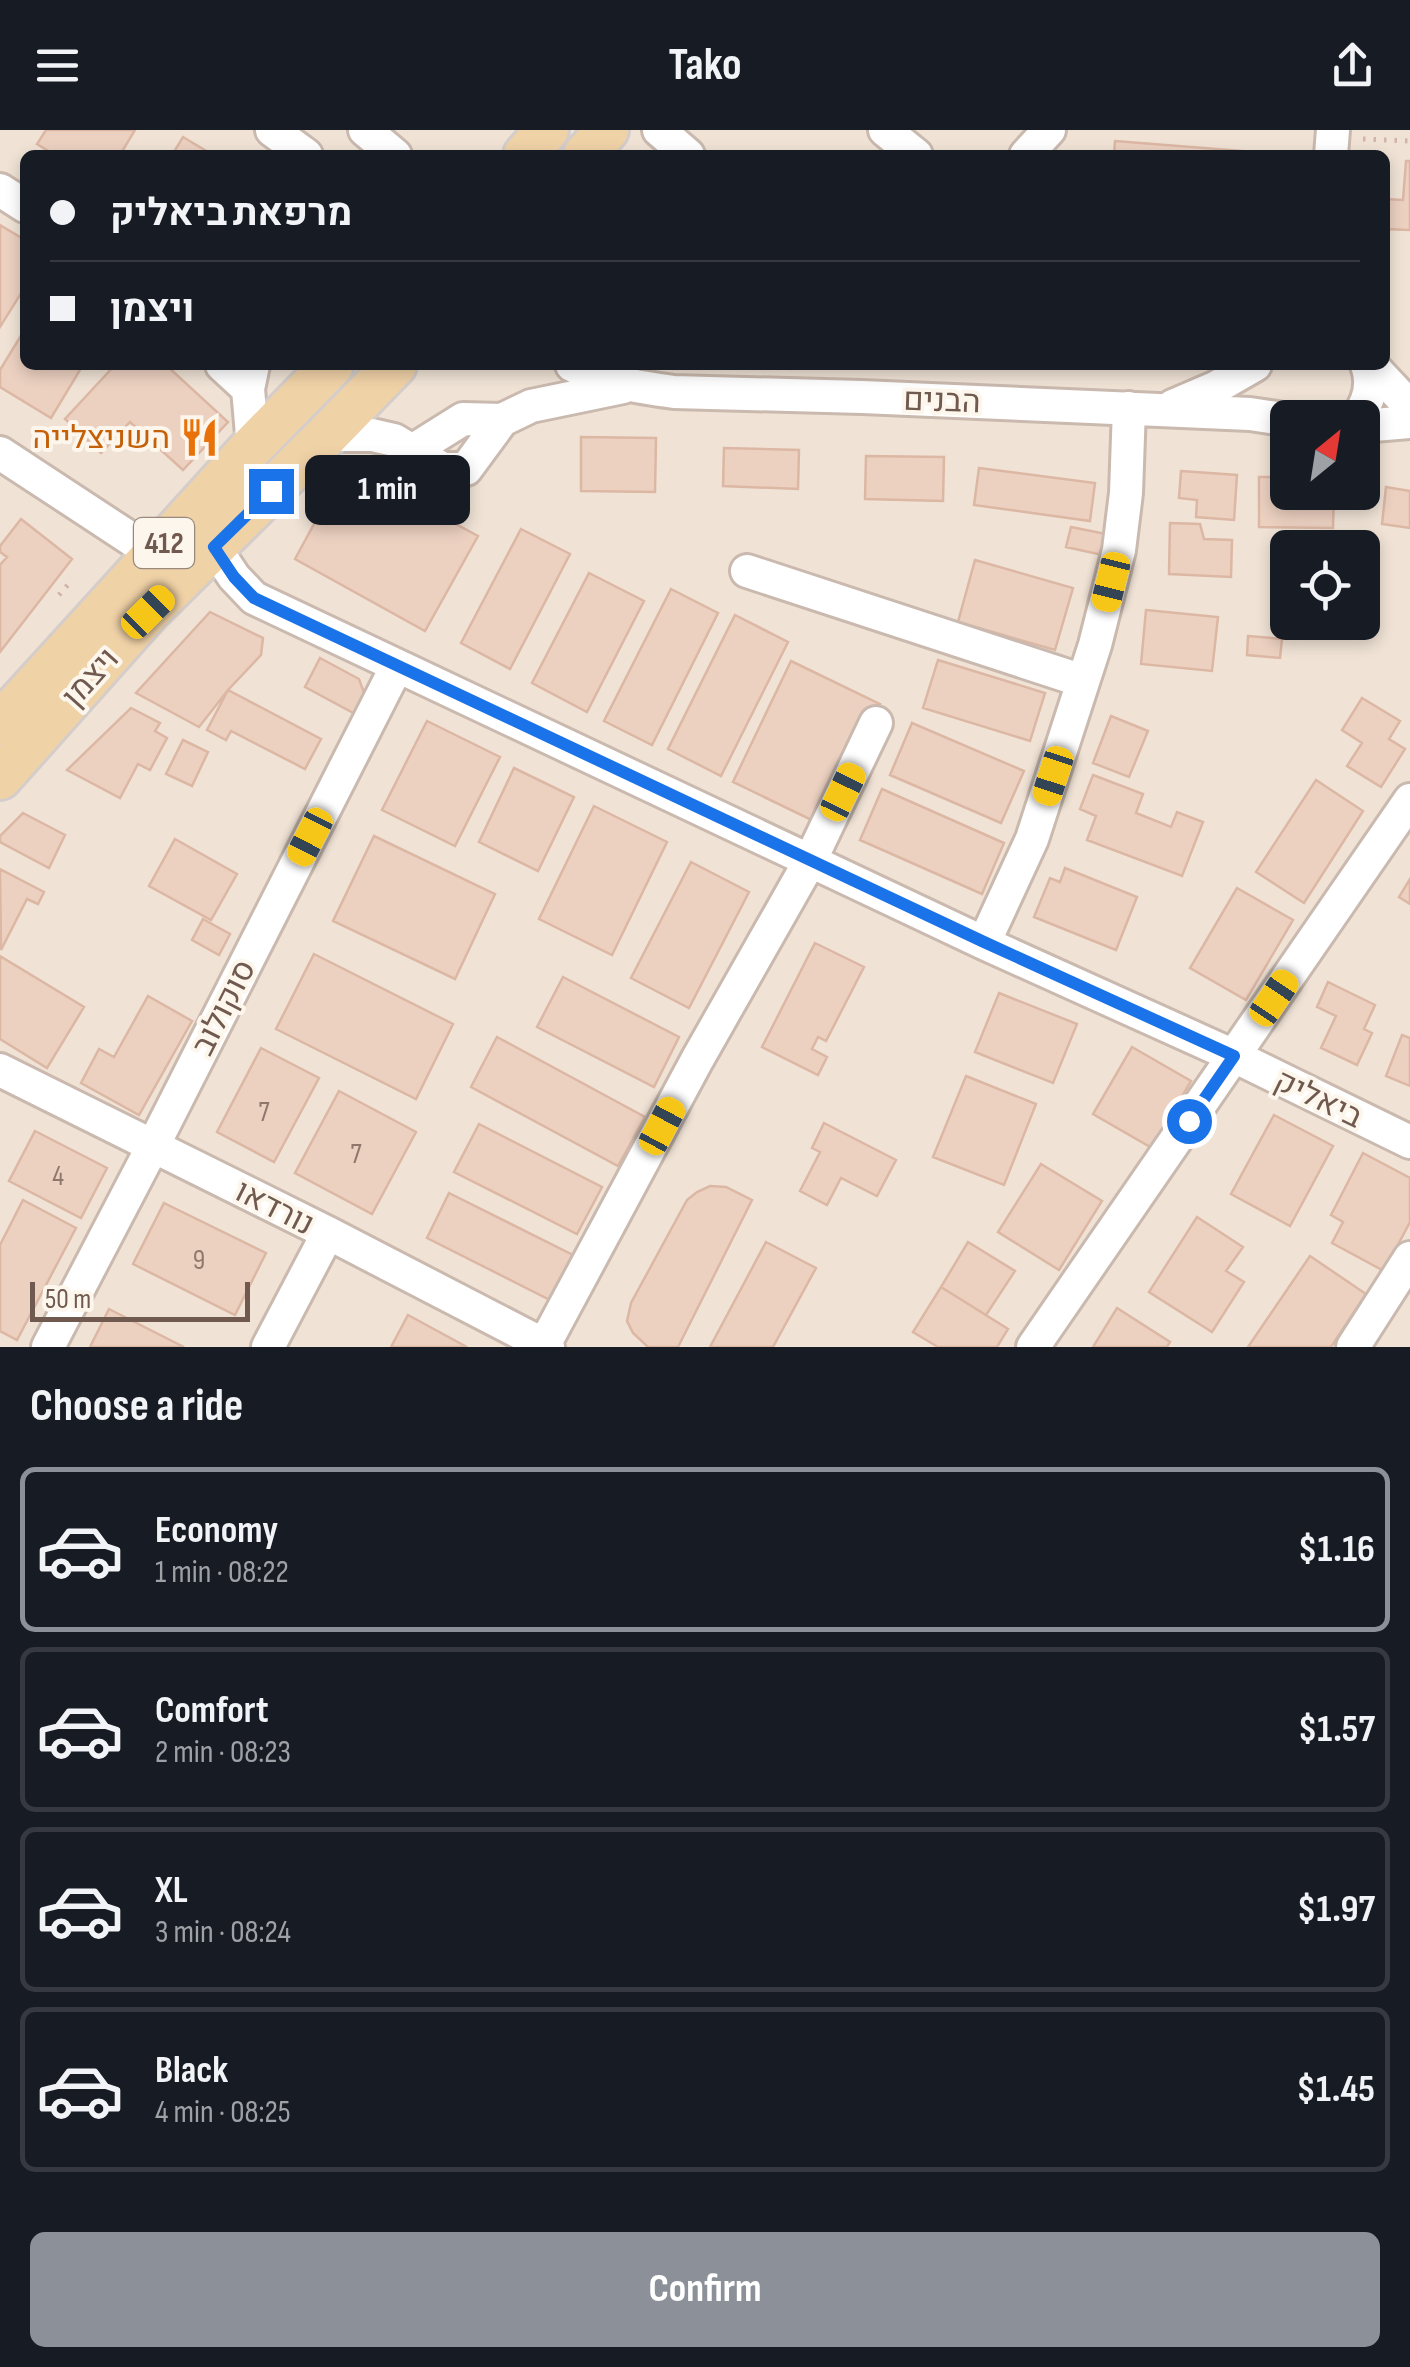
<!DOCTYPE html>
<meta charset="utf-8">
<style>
:root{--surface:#171b24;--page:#242831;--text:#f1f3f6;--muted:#9ea1a6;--line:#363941;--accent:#8c9099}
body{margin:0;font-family:"Sofia Sans Condensed",Heebo,sans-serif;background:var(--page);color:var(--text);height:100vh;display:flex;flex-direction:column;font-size:38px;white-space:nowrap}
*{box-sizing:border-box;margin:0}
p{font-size:32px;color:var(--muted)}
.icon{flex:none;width:55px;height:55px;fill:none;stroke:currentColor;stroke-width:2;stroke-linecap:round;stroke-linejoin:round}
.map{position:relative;height:1217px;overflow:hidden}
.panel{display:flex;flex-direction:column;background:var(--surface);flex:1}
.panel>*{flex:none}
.hud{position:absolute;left:20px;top:20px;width:1370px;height:220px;border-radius:15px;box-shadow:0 5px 15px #0003;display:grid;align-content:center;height:220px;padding:0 30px;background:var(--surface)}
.needle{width:65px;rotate:30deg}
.buttons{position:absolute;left:1270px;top:270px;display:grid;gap:20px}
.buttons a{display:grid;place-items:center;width:110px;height:110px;border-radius:15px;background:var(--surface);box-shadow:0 5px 15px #0003;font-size:50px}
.scale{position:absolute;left:30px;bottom:25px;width:220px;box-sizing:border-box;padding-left:10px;border:5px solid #70594e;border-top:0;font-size:28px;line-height:35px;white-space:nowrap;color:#70594e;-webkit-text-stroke:8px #fdf6ec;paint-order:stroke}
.end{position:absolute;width:45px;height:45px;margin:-22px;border:12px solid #1a73e8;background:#fff;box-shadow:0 0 0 5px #fff}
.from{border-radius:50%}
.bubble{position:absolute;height:70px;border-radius:15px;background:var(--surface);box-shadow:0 5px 15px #0003;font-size:32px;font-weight:700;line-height:70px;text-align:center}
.car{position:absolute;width:30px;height:60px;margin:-30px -15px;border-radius:12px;box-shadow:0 0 8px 2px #0007;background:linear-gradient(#f5c518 24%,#345 0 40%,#f5c518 0 76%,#345 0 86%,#f5c518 0)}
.hud b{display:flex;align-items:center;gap:35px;height:95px;font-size:38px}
.hud b+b{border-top:2px solid var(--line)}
.hud i{width:25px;height:25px;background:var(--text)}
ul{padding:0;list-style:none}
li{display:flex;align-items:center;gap:30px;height:165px;margin:0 20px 15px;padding:0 10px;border:5px solid var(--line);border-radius:15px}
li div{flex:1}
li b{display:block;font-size:38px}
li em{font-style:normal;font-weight:700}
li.selected{border-color:var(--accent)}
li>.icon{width:90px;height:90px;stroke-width:1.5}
h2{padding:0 30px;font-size:45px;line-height:120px}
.primary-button{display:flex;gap:20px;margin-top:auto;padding:20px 30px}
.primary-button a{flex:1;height:115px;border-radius:15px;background:var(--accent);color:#fff;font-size:40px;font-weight:700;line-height:115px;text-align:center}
header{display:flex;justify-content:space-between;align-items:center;height:130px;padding:0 30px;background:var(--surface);font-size:45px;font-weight:700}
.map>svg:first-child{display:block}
.residential{fill:#f0e3d6;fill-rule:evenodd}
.building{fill:#ecd1c1;stroke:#dcb7a4;stroke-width:2.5}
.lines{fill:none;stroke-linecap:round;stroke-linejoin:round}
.minor-casing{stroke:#cab9ae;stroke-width:38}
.major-casing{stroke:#d4cdca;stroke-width:48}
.path{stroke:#d0b4a5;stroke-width:5;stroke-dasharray:2.5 8;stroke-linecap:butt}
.minor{stroke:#fff;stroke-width:32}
.major{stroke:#f0d2a7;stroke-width:42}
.route{stroke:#1a73e8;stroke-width:12}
.labels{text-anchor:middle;stroke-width:8;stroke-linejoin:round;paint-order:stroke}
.number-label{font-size:28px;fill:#8f776b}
.shield{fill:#fdf6ec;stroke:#9a887d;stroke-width:2.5}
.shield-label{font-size:30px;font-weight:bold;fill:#70594e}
.street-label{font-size:32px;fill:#70594e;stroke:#fdf6ec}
.food-label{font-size:32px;fill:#c56008;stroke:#fdf6ec;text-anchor:end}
</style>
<header><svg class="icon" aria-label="menu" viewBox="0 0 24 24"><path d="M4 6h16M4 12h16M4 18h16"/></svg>Tako<svg class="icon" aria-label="share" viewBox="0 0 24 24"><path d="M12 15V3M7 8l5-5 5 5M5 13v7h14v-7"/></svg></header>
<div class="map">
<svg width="1410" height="1217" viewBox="0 0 1410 1217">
<rect width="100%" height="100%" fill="#faf1e6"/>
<path class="residential" d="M0,0H1410V1217H0ZM25,25H1385V235H25ZM1288,288H1362V362H1288ZM1288,418H1362V492H1288Z"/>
<path class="building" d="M46,0H135L120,25H55L37,14Z
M183,7L213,25H172Z
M1115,11L1256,22L1255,25H1114Z
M1406,31H1410V100L1385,99V69L1403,70Z
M0,95L25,110V157L0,197Z
M25,199V235H83L51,288L0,257V240Z
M115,235H166L228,292L183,340L130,292L101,323L65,289Z
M581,307L656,308L655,362L581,361Z
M724,318L799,320L798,359L723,356Z
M866,326L944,327L943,371L865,369Z
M979,338L1095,353L1090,391L974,375Z
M1181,341L1237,345L1234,390L1196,387L1197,370L1179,368Z
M1259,347H1288V362H1334L1333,398L1259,397Z
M338,350L406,388L415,372L478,406L425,501L295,429Z
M1386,357L1410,361V398L1382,394Z
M21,389L72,429L0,522V435L7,427L0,422V416Z
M1170,393L1200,394L1204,409L1232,410L1231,447L1169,444Z
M1071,397L1111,405L1107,426L1066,417Z
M521,399L570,424L510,539L461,513Z
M1277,405L1332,407V418H1288V439H1276Z
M975,430L1073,458L1055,520L958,492Z
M589,443L644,471L587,582L532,553Z
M671,459L718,483L652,615L604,591Z
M1146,480L1218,487L1212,541L1141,534Z
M210,482L263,508L261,525L228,560L199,597L136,563Z
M735,485L788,512L721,646L668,619Z
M1248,506L1282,509L1280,528L1247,525Z
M320,528L359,549L367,571L359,586L305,557Z
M938,530L1045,563L1030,611L923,578Z
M791,531L880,574L822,695L733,652Z
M228,560L321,609L305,639L231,601L226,610L207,600Z
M1362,568L1400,591L1389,609L1405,619L1381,657L1347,636L1362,613L1342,600Z
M131,578L160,593L155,601L167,608L150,640L138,634L120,668L67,640Z
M1111,586L1148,601L1129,647L1093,633Z
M427,591L500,627L455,716L382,680Z
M912,593L1024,641L1001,693L890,645Z
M183,610L208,622L192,656L166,644Z
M514,638L574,667L538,741L479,712Z
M1093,645L1143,664L1136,683L1171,697L1177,682L1203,692L1182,746L1087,710L1096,686L1080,679Z
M1316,650L1363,681L1304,773L1256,742Z
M882,659L1004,713L982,764L860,710Z
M594,676L667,712L612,825L539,789Z
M23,683L65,705L49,738L0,712V706Z
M374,706L495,764L455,849L333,791Z
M175,709L237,744L211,790L149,756Z
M691,732L749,762L689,878L631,848Z
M1065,738L1137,767L1116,820L1034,787L1050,748L1060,752Z
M0,739L44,762L38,774L27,769L1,820Z
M1410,749V774L1399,767Z
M1237,758L1293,790L1246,870L1190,838Z
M203,789L230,804L219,825L192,810Z
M815,813L864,837L826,911L818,907L812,919L827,927L818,945L762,917Z
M314,824L453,894L416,969L276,899Z
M0,826L84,877L47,938L0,909Z
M563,847L679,907L654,957L537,897Z
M1328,852L1375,875L1364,899L1372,903L1357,935L1321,918L1336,886L1317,877Z
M999,863L1077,894L1053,953L975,922Z
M148,866L192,891L139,985L81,953L99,919L114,927Z
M1402,905L1410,908V956L1386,946Z
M497,907L645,987L618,1036L471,957Z
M1132,917L1191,951L1152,1018L1093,984Z
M261,918L319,948L274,1032L217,1002Z
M966,946L1036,974L1004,1055L933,1027Z
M339,961L416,1002L372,1084L295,1043Z
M1274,985L1333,1016L1290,1096L1231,1064Z
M824,993L896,1030L877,1066L841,1048L827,1075L800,1061L820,1022L812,1018Z
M479,994L602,1057L577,1104L454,1042Z
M35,1001L107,1038L81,1088L9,1051Z
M1363,1023L1410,1048V1092L1384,1141L1332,1113L1343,1092L1331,1085Z
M1041,1034L1102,1071L1059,1140L998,1102Z
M710,1056L726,1057L752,1070L678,1217H648L633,1203L627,1191L631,1173L687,1070L697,1062Z
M449,1063L585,1131L562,1176L427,1108Z
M23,1070L76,1098L17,1210L0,1201V1115Z
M164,1073L266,1123L235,1185L133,1134Z
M1197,1087L1243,1117L1226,1141L1244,1152L1212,1202L1149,1162Z
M766,1112L816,1138L773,1217H710Z
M968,1112L1015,1141L986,1185L941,1157Z
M1310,1126L1366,1164L1331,1217H1248Z
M941,1157L1008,1199L997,1217H938L913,1202Z
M1117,1178L1170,1212L1167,1217H1093Z
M109,1179L184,1217H90Z
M408,1185L467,1217H391Z"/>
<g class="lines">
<defs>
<path id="minor" d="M272,0L306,25
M365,0L395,25
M659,0L688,25
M885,0L916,25
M1026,25L1049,0
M1331,25L1333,0
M0,60L25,76
M222,235L248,259
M253,235L248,259L253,316
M572,235C605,252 637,257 674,262L862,267L1250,284L1283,289
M1371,235L1401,267L1410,272
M1173,276L1215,258L1255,235
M1357,288C1369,272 1374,254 1367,235
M1362,296L1410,292
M327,305H372L394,310L443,339H466L502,290L531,276L623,257
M412,321L463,289L502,290
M0,323L154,424
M214,417L234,447L254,468L984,813L1234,926L1410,1012
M747,441L1083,551
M984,813L1032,709L1095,515L1119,420L1126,363L1129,278
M0,940L328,1103L548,1217
M48,1217L153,1016L397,536
M268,1217L328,1103
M543,1217L697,930L810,731L876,593
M1033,1217L1410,670
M1353,1217L1410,1128"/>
<path id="major" d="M525,25L547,0
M585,25L607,0
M0,594L253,316L332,235
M0,648L148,482L327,305L395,235"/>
</defs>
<use href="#minor" class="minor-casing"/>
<use href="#major" class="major-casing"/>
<path class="path" d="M1363,9L1410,11
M59,465L72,450"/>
<use href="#minor" class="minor"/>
<use href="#major" class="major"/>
</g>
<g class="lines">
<path class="route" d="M271,361L214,417L234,447L254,468L984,812L1234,926L1189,991"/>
</g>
<defs>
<symbol id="restaurant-bare" viewBox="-9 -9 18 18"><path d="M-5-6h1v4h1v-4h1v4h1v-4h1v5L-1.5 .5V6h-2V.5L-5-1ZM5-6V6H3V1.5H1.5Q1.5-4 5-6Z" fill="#e8710a" stroke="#fdf6ec" stroke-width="2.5" paint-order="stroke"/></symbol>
</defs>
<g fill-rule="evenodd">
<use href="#restaurant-bare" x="172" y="280" width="55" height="55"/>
</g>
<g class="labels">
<g class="number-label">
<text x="264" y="991">7</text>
<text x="356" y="1033">7</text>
<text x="58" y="1055">4</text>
<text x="199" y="1139">9</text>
</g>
<rect class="shield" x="134" y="388" width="60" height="50" rx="8"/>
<g class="shield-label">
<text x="164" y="423">412</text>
</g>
<g class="street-label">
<text transform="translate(942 270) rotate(2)" y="11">הבנים</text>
<text transform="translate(90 547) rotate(-48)" y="11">ויצמן</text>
<text transform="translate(223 877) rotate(-63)" y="11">סוקולוב</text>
<text transform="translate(1319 968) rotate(26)" y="11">ביאליק</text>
<text transform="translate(275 1077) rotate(27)" y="11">נורדאו</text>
</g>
<g class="food-label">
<text x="170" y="318">השניצלייה</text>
</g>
</g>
</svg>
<div class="buttons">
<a><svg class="needle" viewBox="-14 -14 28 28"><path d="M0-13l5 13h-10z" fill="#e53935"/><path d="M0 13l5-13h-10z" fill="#9ea1a6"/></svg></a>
<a><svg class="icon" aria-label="locate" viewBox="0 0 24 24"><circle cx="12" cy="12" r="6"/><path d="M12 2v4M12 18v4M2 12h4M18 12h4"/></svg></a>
</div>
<div class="scale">50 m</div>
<i class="end from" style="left:1189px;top:991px"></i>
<i class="end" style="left:271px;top:361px"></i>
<div class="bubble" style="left:305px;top:325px;width:165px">1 min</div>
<i class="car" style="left:1111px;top:452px;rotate:194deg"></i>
<i class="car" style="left:148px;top:482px;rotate:45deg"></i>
<i class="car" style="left:1053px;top:646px;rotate:198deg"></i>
<i class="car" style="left:843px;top:662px;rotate:26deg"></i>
<i class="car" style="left:310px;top:707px;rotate:207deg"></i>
<i class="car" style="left:1274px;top:868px;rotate:34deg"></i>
<i class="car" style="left:662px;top:996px;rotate:28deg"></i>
<div class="hud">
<b><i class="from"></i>מרפאת ביאליק</b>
<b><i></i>ויצמן</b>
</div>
</div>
<section class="panel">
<h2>Choose a ride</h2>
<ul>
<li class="selected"><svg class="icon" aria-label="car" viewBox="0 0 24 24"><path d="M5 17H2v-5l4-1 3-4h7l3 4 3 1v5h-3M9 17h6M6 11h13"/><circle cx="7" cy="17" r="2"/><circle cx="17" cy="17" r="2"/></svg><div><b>Economy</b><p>1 min · 08:22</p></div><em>$1.16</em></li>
<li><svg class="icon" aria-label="car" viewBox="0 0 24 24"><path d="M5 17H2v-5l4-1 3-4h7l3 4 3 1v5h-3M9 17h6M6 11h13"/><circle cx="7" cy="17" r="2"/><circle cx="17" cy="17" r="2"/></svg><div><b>Comfort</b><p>2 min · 08:23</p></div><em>$1.57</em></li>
<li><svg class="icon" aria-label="car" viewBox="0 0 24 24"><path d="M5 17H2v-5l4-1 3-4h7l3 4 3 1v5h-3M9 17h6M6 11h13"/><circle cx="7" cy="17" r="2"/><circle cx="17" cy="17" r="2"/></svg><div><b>XL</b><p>3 min · 08:24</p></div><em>$1.97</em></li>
<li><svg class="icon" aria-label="car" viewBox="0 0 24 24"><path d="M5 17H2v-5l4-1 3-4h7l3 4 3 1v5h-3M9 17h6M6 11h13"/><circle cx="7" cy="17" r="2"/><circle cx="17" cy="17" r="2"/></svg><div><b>Black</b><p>4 min · 08:25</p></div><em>$1.45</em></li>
</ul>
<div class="primary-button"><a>Confirm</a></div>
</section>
